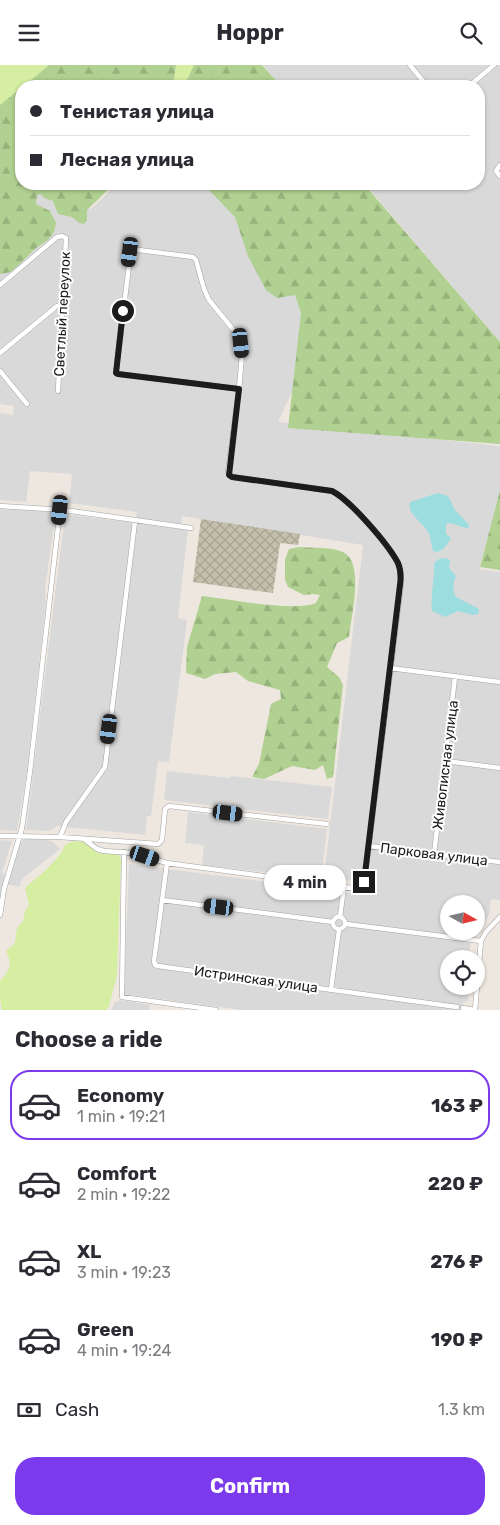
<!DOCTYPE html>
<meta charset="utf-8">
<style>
:root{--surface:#fff;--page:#f7f7f7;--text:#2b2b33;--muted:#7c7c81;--line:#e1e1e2;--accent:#7c3aed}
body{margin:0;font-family:Rubik,sans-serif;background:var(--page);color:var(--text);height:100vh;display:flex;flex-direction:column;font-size:19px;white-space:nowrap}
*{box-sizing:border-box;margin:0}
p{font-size:16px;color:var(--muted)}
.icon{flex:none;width:28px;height:28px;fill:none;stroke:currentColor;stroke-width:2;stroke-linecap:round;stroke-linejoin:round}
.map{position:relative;height:945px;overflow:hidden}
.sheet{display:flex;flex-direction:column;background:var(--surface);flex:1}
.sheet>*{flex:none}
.top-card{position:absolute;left:15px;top:15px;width:470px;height:110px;border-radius:20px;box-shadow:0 1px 4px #0004;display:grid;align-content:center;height:110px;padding:0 15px;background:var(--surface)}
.needle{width:32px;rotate:98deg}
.fabs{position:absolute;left:440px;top:830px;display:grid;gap:10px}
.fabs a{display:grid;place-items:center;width:45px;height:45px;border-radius:50%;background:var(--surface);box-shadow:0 1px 4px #0004;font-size:25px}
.end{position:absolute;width:22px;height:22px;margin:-11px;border:6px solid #1c1c1c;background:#fff;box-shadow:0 0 0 2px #fff}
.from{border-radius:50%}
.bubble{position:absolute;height:35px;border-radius:18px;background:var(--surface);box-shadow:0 1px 4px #0004;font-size:16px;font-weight:700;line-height:35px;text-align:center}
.car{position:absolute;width:15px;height:30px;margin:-15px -8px;border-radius:6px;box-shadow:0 0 4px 1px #0007;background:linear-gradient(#222 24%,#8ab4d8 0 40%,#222 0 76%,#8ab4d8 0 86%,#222 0)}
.top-card b{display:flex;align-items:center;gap:18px;height:48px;font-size:19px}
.top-card b+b{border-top:1px solid var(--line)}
.top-card i{width:12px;height:12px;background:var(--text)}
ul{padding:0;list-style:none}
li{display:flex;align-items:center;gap:15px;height:70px;margin:0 10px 8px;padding:0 5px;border:2px solid transparent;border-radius:20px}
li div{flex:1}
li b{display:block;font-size:19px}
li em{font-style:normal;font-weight:700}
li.on{border-color:var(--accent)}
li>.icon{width:45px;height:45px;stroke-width:1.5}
h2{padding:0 15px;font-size:22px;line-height:60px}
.pay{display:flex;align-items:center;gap:12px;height:55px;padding:0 15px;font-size:19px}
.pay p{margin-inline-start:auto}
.action{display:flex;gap:10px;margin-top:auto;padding:10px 15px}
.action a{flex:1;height:58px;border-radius:20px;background:var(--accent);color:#fff;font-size:20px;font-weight:700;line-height:58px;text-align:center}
header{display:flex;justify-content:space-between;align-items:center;height:65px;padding:0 15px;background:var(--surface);font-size:22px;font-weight:700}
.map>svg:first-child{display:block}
.residential{fill:#dad9d9;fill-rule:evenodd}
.construction{fill:url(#construction-cross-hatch)}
.grass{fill:#d5eea1}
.forest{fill:url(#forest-firs)}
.water{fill:#9cdde0}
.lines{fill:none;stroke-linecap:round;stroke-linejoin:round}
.minor-casing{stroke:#a3a3a3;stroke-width:5.5}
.minor{stroke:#fff;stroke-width:4.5}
.route{stroke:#1c1c1c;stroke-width:6}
.labels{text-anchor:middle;stroke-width:4;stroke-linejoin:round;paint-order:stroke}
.street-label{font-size:14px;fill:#1c1c1c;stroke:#fff}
</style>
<header><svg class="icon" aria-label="menu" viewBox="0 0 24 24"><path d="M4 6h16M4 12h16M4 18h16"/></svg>Hoppr<svg class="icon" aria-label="search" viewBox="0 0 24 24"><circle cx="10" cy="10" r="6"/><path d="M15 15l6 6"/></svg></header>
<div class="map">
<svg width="500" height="945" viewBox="0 0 500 945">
<defs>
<pattern id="construction-cross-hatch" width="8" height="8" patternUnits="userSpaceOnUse" patternTransform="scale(1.25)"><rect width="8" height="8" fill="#c3bfab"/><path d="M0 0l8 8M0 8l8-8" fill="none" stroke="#a7a493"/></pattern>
<pattern id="forest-firs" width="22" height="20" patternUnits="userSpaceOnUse" patternTransform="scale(1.25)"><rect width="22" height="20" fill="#b0d191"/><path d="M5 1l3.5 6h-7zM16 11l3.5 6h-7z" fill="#97b37c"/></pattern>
</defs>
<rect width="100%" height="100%" fill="#eee7e0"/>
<path class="residential" d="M263,0H500V277L365,119H479V21H281Z
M0,116L21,119H69L90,145L117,119H238L305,235L295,320L278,357L500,381V426L479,504L500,507V835L491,834L489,850L476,869L463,871L462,877L471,878L469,886L472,888V894H449V921H469L468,936L463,938V945H241L124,929L129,799L367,830L369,818L324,812L363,480L182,451L181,459L136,453L137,447L69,438L72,409L30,406L26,437L0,435V348L13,350L14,341L0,339ZM449,839H476V866H449Z
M0,444L56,447L45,524L46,537L27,706L17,766L0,765Z
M65,449L188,465L178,553L187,555L169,697L158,696L151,751H147L145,770L57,761L50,766L26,765Z
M167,706L230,713L231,711L332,722L328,754L164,735Z
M188,747L327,764L321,814L202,800L204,780L185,778Z
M25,773L52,776L60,784L23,813L19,822L7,819L20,778Z
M0,775L12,776L2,808L5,809L0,840Z
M121,935L150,940L149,945H111L115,937Z"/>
<path class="construction" d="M201,454L300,469L298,480L280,478L273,528L193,517Z"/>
<path class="grass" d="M0,0H49L24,21H21V23L0,40Z
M176,0H194L184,21H170L174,14Z
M73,776L85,777L99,788L118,789L121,795L117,910L109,941L106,945H2L0,934V916C10,905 13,900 6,886L15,878L17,863L23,856L25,846L29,840L25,823C36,813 60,795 65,780Z"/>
<path class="forest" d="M49,0H176L174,14L170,21H24Z
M194,0H262L281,21H184Z
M21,23V119H114L87,145V155L84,159L79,158L72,152L58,149L53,136L44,133L41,129L37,130L36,139L50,146L56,158L54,167L48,175L36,183L11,207L0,209V40Z
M203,119H364L500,277V379L288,363L301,248L295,230L277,233L266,225L248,191L235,152Z
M500,425V505L480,502Z
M299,482C311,483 333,482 343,487C365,497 351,552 349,572L337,578L327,602L339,612L343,620L333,712L327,714L323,700L315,705L292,701L264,714L252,712L259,699L271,639L281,634L280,625L248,616L236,607L215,609L205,614L186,608L187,582L202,531C229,534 294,547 316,538L320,530L313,529L304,530L288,522L285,515V495L289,484Z"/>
<path class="water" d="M438,428L448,431L455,445L469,460L468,463C460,463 453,456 446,459V469L451,473C447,480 443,487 434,487C430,480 432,471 426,464C420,456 407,448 410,437Z
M446,493L450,495L449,503L456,511C453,517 452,526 456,532L479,544L478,549L473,550L458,546L445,552L432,546C430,529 435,514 434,498L439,494Z"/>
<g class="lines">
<defs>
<path id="minor" d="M410,0L427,21
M469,21L494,0
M500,100L496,106L500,111
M0,220L57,172L62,171L66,173L58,326
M0,288L57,241L63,240
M0,306L27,339
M0,441L64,445L191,463
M390,603L500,617
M446,696L500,703
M0,771L60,772L158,779L162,775L165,744L169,741L327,759
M60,772L66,757L105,702L135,456
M84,774L97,784L104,786L133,788L167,798L359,824L364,819L401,520C401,513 401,505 398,498C388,479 350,435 332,426L232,412L228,407L239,324L242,290L241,278L236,268L209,235L204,224L196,195L193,192L131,184L116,307L118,309L239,324
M369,781L500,797
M124,787L122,932L216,945
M434,789L455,612
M167,798L154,896L155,900L158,901L457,942
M162,835L333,857
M0,850L4,824L22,763L30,706L60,445
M333 858a6 6 0 1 1 12 0a6 6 0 1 1-12 0Z
M340,852L344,822
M346,859L481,876
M331,924L339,865
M463,943L475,945
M475,945L481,876L486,867L500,852"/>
</defs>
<use href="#minor" class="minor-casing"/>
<use href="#minor" class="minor"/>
</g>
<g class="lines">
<path class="route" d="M123,246L116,308L118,309L239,324L229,410L232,412L332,426C350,435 388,479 398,498C401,505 401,513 400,520L364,817"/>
</g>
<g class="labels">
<g class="street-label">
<text transform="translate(62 249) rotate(-87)" y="5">Светлый переулок</text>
<text transform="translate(445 700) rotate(-83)" y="5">Живописная улица</text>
<text transform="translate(434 789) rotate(7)" y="5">Парковая улица</text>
<text transform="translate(256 914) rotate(8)" y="5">Истринская улица</text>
</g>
</g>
</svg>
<div class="fabs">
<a><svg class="needle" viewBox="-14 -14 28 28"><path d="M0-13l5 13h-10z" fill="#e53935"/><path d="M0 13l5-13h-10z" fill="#7c7c81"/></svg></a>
<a><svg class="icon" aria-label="locate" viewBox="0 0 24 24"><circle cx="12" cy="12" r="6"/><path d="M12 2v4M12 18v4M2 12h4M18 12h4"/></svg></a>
</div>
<i class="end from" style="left:123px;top:246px"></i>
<i class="end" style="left:364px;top:817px"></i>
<div class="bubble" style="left:264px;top:800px;width:82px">4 min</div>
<i class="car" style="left:130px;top:187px;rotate:187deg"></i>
<i class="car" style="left:241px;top:278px;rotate:174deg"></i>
<i class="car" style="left:60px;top:445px;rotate:186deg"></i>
<i class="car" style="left:109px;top:664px;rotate:187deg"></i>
<i class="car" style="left:228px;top:748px;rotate:97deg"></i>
<i class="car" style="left:145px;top:791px;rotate:109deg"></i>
<i class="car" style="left:219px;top:842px;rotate:277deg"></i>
<div class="top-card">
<b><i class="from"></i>Тенистая улица</b>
<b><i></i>Лесная улица</b>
</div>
</div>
<section class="sheet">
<h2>Choose a ride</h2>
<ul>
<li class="on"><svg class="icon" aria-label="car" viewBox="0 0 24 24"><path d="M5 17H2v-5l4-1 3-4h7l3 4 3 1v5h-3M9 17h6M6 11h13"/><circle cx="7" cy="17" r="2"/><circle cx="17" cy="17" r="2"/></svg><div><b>Economy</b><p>1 min · 19:21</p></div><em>163 ₽</em></li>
<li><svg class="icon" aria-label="car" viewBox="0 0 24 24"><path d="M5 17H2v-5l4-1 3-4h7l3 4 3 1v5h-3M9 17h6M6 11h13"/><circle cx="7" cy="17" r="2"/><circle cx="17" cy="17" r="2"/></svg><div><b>Comfort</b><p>2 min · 19:22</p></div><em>220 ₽</em></li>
<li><svg class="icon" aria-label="car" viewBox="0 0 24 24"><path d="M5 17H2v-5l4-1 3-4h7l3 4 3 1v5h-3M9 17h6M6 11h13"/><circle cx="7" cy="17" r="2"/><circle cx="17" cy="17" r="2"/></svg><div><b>XL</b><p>3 min · 19:23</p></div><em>276 ₽</em></li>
<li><svg class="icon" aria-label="car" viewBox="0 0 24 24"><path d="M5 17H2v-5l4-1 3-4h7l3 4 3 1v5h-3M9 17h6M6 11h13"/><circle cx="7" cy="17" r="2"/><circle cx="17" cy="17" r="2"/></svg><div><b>Green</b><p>4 min · 19:24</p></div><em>190 ₽</em></li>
</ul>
<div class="pay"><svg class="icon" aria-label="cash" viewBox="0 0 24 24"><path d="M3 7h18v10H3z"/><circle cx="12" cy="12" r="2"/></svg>Cash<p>1.3 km</p></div>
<div class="action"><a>Confirm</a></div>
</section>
